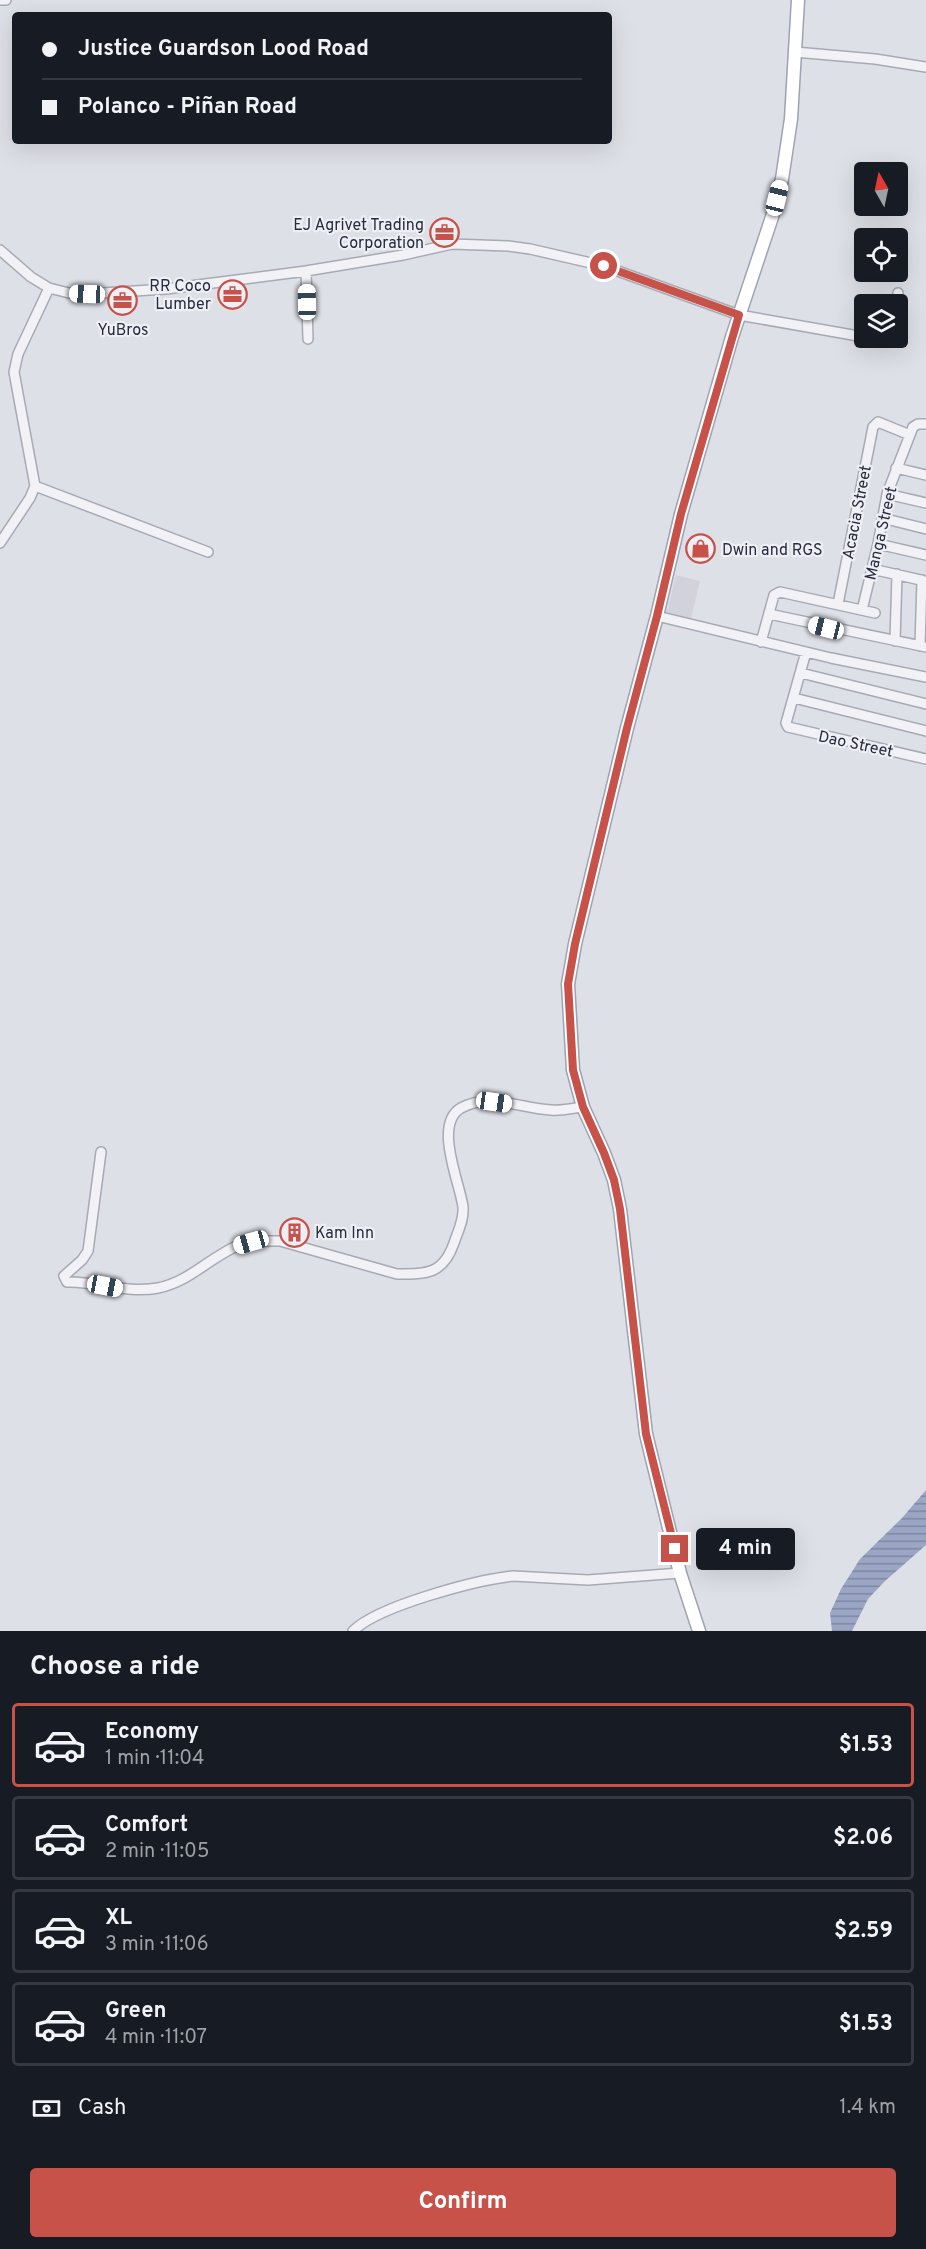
<!DOCTYPE html>
<meta charset="utf-8">
<style>
:root{--surface:#171b24;--page:#242831;--text:#f1f3f6;--muted:#9ea1a6;--line:#363941;--accent:#c65249}
body{margin:0;font-family:Overpass,sans-serif;background:var(--page);color:var(--text);height:100vh;display:flex;flex-direction:column;font-size:22px;white-space:nowrap}
*{box-sizing:border-box;margin:0}
p{font-size:20px;color:var(--muted)}
.icon{flex:none;width:33px;height:33px;fill:none;stroke:currentColor;stroke-width:2;stroke-linecap:round;stroke-linejoin:round}
.map{position:relative;height:1631px;overflow:hidden}
.drawer{display:flex;flex-direction:column;background:var(--surface);flex:1}
.drawer>*{flex:none}
.hud{position:absolute;left:12px;top:12px;width:600px;height:132px;border-radius:6px;box-shadow:0 6px 24px #0002;display:grid;align-content:center;height:132px;padding:0 30px;background:var(--surface)}
.needle{width:39px;rotate:351deg}
.fabs{position:absolute;left:854px;top:162px;display:grid;gap:12px}
.fabs a{display:grid;place-items:center;width:54px;height:54px;border-radius:6px;background:var(--surface);box-shadow:0 6px 24px #0002;font-size:30px}
.end{position:absolute;width:27px;height:27px;margin:-14px;border:8px solid #c65249;background:#fff;box-shadow:0 0 0 3px #fff}
.from{border-radius:50%}
.bubble{position:absolute;height:42px;border-radius:6px;background:var(--surface);box-shadow:0 6px 24px #0002;font-size:20px;font-weight:700;line-height:42px;text-align:center}
.car{position:absolute;width:18px;height:36px;margin:-18px -9px;border-radius:8px;box-shadow:0 0 4px 2px #0007;background:linear-gradient(#fff 24%,#345 0 40%,#fff 0 76%,#345 0 86%,#fff 0)}
.hud b{display:flex;align-items:center;gap:21px;height:57px;font-size:22px}
.hud b+b{border-top:2px solid var(--line)}
.hud i{width:15px;height:15px;background:var(--text)}
ul{padding:0;list-style:none}
li{display:flex;align-items:center;gap:18px;height:84px;margin:0 12px 9px;padding:0 18px;border:3px solid var(--line);border-radius:6px}
li div{flex:1}
li b{display:block;font-size:22px}
li em{font-style:normal;font-weight:700}
li.selected{border-color:var(--accent)}
li>.icon{width:54px;height:54px;stroke-width:1.5}
h2{padding:0 30px;font-size:27px;line-height:72px}
.pay{display:flex;align-items:center;gap:15px;height:66px;padding:0 30px;font-size:22px}
.pay p{margin-inline-start:auto}
.cta{display:flex;gap:12px;margin-top:auto;padding:12px 30px}
.cta a{flex:1;height:69px;border-radius:6px;background:var(--accent);color:#fff;font-size:24px;font-weight:700;line-height:69px;text-align:center}
.map>svg:first-child{display:block}
.built{fill:#d1d2dc}
.water{fill:url(#water-rules)}
.lines{fill:none;stroke-linecap:round;stroke-linejoin:round}
.minor-casing{stroke:#a7aab4;stroke-width:12}
.major-casing{stroke:#9ea2b2;stroke-width:15}
.minor{stroke:#f1f1f6;stroke-width:9}
.major{stroke:#fff;stroke-width:12}
.route{stroke:#c65249;stroke-width:8}
.labels{text-anchor:middle;stroke-width:4.5;stroke-linejoin:round;paint-order:stroke}
.poi-label{font-size:16px;fill:#282b3d;stroke:#eeeff5;text-anchor:end}
.street-label{font-size:16px;fill:#282b3d;stroke:#eeeff5}
</style>
<div class="map">
<svg width="926" height="1631" viewBox="0 0 926 1631">
<defs>
<pattern id="water-rules" width="6" height="5" patternUnits="userSpaceOnUse" patternTransform="scale(1.5)"><rect width="6" height="5" fill="#9ba6c5"/><path d="M0 2.5h6" fill="none" stroke="#7e87a1"/></pattern>
</defs>
<rect width="100%" height="100%" fill="#dee0e7"/>
<path class="built" d="M676,575L700,581L691,618L667,612Z"/>
<path class="water" d="M926,1490V1545L885,1581L868,1599L852,1631H832L830,1613L841,1589L860,1559L902,1518Z"/>
<g class="lines">
<defs>
<path id="minor" d="M0,0H6
M795,52L875,59L926,67
M0,250L31,277L49,288L69,293L87,294L166,289L306,271L403,255L452,244L508,246L530,249L604,266L739,315L864,337
M306,271L308,339
M896,304L898,293
M869,338L887,340L890,338
M896,468L926,475
M35,486L208,552
M887,494L926,503
M882,518L926,529
M0,543L30,498L35,486L14,372L18,354L49,288
M878,544L926,555
M872,569L925,581
M838,604L873,427L878,422L910,435
M862,610L878,544L887,494L913,427L918,424H926
M769,614L926,647
M657,616L831,658L926,677
M895,641L897,574
M761,642L774,595L780,592L875,613
M920,646L922,580
M806,652L786,723L788,727L926,759
M801,673L926,704
M794,698L926,731
M101,1152L88,1251L82,1260L64,1276L67,1282C97,1281 127,1294 158,1288C191,1281 210,1257 239,1245C252,1240 267,1241 280,1241L397,1274C428,1274 443,1274 454,1243C458,1231 464,1220 463,1207C460,1183 433,1124 461,1108C489,1092 522,1109 551,1110C562,1111 573,1108 583,1107
M353,1631C378,1606 476,1580 513,1576L588,1580L680,1573"/>
<path id="major" d="M699,1631L680,1573L646,1434L620,1209L614,1180L604,1153L583,1107L573,1070L568,984L575,944L627,728L657,616L681,514L732,337L772,217L782,179L791,119L798,0"/>
</defs>
<use href="#minor" class="minor-casing"/>
<use href="#major" class="major-casing"/>
<use href="#minor" class="minor"/>
<use href="#major" class="major"/>
</g>
<g class="lines">
<path class="route" d="M604,266L739,315L681,514L657,616L627,728L575,944L568,984L573,1070L583,1107L604,1153L614,1180L620,1209L646,1434L675,1549"/>
</g>
<defs>
<symbol id="office-ring" viewBox="-11 -11 22 22"><circle r="9.5" fill="#eeeff5" stroke="#c65249" stroke-width="1.5"/><path d="M-6-3h4V-5.5h4V-3h4V5H-6ZM-1-4.5V-3h2v-1.5ZM-6 0V1H6V0Z" fill="#c65249"/></symbol>
<symbol id="shop-ring" viewBox="-11 -11 22 22"><circle r="9.5" fill="#eeeff5" stroke="#c65249" stroke-width="1.5"/><path d="M-5-2.5h2.3a2.7 3.5 0 0 1 5.4 0H5L5.5 6h-11ZM-1.5-2.5h3a1.5 2.3 0 0 0-3 0Z" fill="#c65249"/></symbol>
<symbol id="building-ring" viewBox="-11 -11 22 22"><circle r="9.5" fill="#eeeff5" stroke="#c65249" stroke-width="1.5"/><path d="M-4-6H4V6H1V3H-1V6H-4ZM-2.5-4.3h1.7v1.8h-1.7ZM.8-4.3h1.7v1.8H.8ZM-2.5-1h1.7V.8h-1.7ZM.8-1h1.7V.8H.8Z" fill="#c65249"/></symbol>
</defs>
<g fill-rule="evenodd">
<use href="#office-ring" x="428" y="216" width="33" height="33"/>
<use href="#office-ring" x="216" y="278" width="33" height="33"/>
<use href="#office-ring" x="106" y="284" width="33" height="33"/>
<use href="#shop-ring" x="684" y="532" width="33" height="33"/>
<use href="#building-ring" x="278" y="1216" width="33" height="33"/>
</g>
<g class="labels">
<g class="poi-label">
<text x="424" y="230">EJ Agrivet Trading<tspan x="424" dy="18">Corporation</tspan></text>
<text x="211" y="291">RR Coco<tspan x="211" dy="18">Lumber</tspan></text>
<text x="123" y="335" text-anchor="middle">YuBros</text>
<text x="722" y="555" text-anchor="start">Dwin and RGS</text>
<text x="315" y="1238" text-anchor="start">Kam Inn</text>
</g>
<g class="street-label">
<text transform="translate(856 512) rotate(-79)" y="6">Acacia Street</text>
<text transform="translate(880 533) rotate(-77)" y="6">Manga Street</text>
<text transform="translate(856 743) rotate(12)" y="6">Dao Street</text>
</g>
</g>
</svg>
<div class="fabs">
<a><svg class="needle" viewBox="-14 -14 28 28"><path d="M0-13l5 13h-10z" fill="#e53935"/><path d="M0 13l5-13h-10z" fill="#9ea1a6"/></svg></a>
<a><svg class="icon" aria-label="locate" viewBox="0 0 24 24"><circle cx="12" cy="12" r="6"/><path d="M12 2v4M12 18v4M2 12h4M18 12h4"/></svg></a>
<a><svg class="icon" aria-label="layers" viewBox="0 0 24 24"><path d="M12 4l9 5-9 5-9-5zM3 14l9 5 9-5"/></svg></a>
</div>
<i class="end from" style="left:604px;top:266px"></i>
<i class="end" style="left:675px;top:1549px"></i>
<div class="bubble" style="left:696px;top:1528px;width:99px">4 min</div>
<i class="car" style="left:777px;top:198px;rotate:14deg"></i>
<i class="car" style="left:87px;top:294px;rotate:272deg"></i>
<i class="car" style="left:307px;top:302px;rotate:359deg"></i>
<i class="car" style="left:826px;top:628px;rotate:284deg"></i>
<i class="car" style="left:494px;top:1102px;rotate:98deg"></i>
<i class="car" style="left:251px;top:1242px;rotate:254deg"></i>
<i class="car" style="left:105px;top:1286px;rotate:101deg"></i>
<div class="hud">
<b><i class="from"></i>Justice Guardson Lood Road</b>
<b><i></i>Polanco - Piñan Road</b>
</div>
</div>
<section class="drawer">
<h2>Choose a ride</h2>
<ul>
<li class="selected"><svg class="icon" aria-label="car" viewBox="0 0 24 24"><path d="M5 17H2v-5l4-1 3-4h7l3 4 3 1v5h-3M9 17h6M6 11h13"/><circle cx="7" cy="17" r="2"/><circle cx="17" cy="17" r="2"/></svg><div><b>Economy</b><p>1 min · 11:04</p></div><em>$1.53</em></li>
<li><svg class="icon" aria-label="car" viewBox="0 0 24 24"><path d="M5 17H2v-5l4-1 3-4h7l3 4 3 1v5h-3M9 17h6M6 11h13"/><circle cx="7" cy="17" r="2"/><circle cx="17" cy="17" r="2"/></svg><div><b>Comfort</b><p>2 min · 11:05</p></div><em>$2.06</em></li>
<li><svg class="icon" aria-label="car" viewBox="0 0 24 24"><path d="M5 17H2v-5l4-1 3-4h7l3 4 3 1v5h-3M9 17h6M6 11h13"/><circle cx="7" cy="17" r="2"/><circle cx="17" cy="17" r="2"/></svg><div><b>XL</b><p>3 min · 11:06</p></div><em>$2.59</em></li>
<li><svg class="icon" aria-label="car" viewBox="0 0 24 24"><path d="M5 17H2v-5l4-1 3-4h7l3 4 3 1v5h-3M9 17h6M6 11h13"/><circle cx="7" cy="17" r="2"/><circle cx="17" cy="17" r="2"/></svg><div><b>Green</b><p>4 min · 11:07</p></div><em>$1.53</em></li>
</ul>
<div class="pay"><svg class="icon" aria-label="cash" viewBox="0 0 24 24"><path d="M3 7h18v10H3z"/><circle cx="12" cy="12" r="2"/></svg>Cash<p>1.4 km</p></div>
<div class="cta"><a>Confirm</a></div>
</section>
